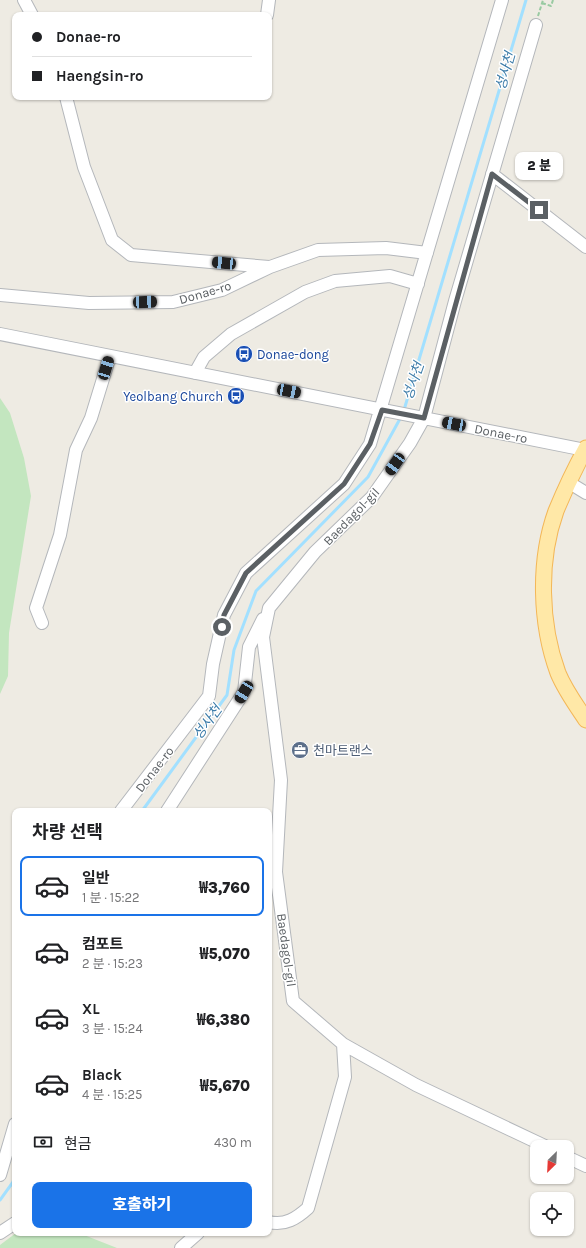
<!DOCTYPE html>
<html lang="ko">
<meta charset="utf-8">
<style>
:root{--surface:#fff;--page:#f2f2f2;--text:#202124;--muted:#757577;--line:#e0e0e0;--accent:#1a73e8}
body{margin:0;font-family:Karla,"Noto Sans KR",sans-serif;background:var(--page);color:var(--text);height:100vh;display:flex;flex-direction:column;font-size:15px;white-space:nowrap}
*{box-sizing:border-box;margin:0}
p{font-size:13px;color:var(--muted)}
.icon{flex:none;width:22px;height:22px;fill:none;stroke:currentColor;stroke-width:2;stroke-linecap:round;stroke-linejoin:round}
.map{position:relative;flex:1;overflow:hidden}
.side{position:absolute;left:12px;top:808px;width:260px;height:428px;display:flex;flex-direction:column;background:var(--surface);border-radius:8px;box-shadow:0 1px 3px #0004}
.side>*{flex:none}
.top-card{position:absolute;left:12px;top:12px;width:260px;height:88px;border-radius:8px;box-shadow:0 1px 3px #0004;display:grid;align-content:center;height:88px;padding:0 20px;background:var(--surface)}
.needle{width:26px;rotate:204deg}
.tools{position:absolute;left:530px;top:1140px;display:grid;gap:8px}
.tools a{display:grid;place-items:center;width:44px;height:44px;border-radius:8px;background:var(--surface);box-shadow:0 1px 3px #0004;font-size:20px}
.end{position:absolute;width:18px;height:18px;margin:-9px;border:5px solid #5b6064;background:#fff;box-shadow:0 0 0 2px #fff}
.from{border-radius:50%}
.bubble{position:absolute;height:28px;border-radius:8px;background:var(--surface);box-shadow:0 1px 3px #0004;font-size:13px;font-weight:800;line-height:28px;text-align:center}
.car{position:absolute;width:12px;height:24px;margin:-12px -6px;border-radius:5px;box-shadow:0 0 3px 1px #0007;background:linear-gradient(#222 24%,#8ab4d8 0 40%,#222 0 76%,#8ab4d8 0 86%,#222 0)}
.top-card b{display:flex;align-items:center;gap:14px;height:38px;font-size:15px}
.top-card b+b{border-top:1px solid var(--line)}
.top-card i{width:10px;height:10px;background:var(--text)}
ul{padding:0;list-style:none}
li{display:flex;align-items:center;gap:12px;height:60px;margin:0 8px 6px;padding:0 12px;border:2px solid transparent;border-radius:8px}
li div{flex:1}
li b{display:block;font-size:15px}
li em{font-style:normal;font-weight:800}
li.active{border-color:var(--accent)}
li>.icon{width:36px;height:36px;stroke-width:1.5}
h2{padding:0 20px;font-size:18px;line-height:48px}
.pay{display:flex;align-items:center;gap:10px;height:44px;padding:0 20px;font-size:15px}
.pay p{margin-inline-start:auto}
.action{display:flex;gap:8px;margin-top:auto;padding:8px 20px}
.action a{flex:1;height:46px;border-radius:8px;background:var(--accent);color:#fff;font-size:16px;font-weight:800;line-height:46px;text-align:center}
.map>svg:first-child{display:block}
.green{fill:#c3e6bf}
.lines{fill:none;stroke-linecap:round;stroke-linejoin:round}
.stream{stroke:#a2e0ff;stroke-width:3}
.minor-casing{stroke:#b4b7bb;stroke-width:14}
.major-casing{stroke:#f3b758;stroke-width:17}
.path{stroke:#99caa2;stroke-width:2;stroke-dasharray:4 2;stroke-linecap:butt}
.minor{stroke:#fff;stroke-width:12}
.major{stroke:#ffe8a7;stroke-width:15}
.route{stroke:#5b6064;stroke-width:5}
.labels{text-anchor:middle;stroke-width:3;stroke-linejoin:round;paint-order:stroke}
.street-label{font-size:13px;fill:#5b6064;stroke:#fff}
.transit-label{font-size:13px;fill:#164399;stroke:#fff;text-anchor:start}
.service-label{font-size:13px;fill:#4e5e75;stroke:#fff;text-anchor:start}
.water-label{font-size:14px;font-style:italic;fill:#3c7ca9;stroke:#fff}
</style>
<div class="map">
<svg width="586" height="1248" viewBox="0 0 586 1248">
<rect width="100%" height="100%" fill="#eeebe3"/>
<path class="green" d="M0,398L10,413L24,458L31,496L9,633L8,676L0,694Z
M16,1233H79L117,1248H0V1245Z"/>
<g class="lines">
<path class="stream" d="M404,410L526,0
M142,811L227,695L234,650L256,591L368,477L401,417
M0,1200L13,1182L15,1175"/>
<defs>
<path id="minor" d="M24,0L32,15
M267,15L269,0
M536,25L455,301L424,418L410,443L372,497L315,552L269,608L263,637L281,780L276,872L293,1001L343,1044L416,1085L547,1147
M66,97L84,167L112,240L131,255L269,267
M492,174L586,247
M0,295L89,303L173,302L222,290L270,267L318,250L386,248L427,253
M0,334L585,450
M195,373L204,357L231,334L305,292L335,281L390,276L418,284
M568,482L586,493
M42,623L36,608L60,535L76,450L91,418L110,356
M121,811L209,696L213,664L224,615L246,573L344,484L370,444L502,0
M167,811L244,692L249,647L263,619
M567,1157L586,1166
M0,1175L15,1124
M269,1222C285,1226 297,1218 308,1208L345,1077L343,1044
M0,1233L15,1223
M181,1248L198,1233"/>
<path id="major" d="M586,448C575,468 565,489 556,511C538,561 540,624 558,673C565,690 576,705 586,720"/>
</defs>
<use href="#minor" class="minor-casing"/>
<use href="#major" class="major-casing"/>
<path class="path" d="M542,3L551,6L553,0
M538,16L543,0"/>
<use href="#minor" class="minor"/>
<use href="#major" class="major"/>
</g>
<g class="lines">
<path class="route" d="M222,627L224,615L246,573L344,484L370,444L382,410L424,418L492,174L539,210"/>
</g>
<defs>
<symbol id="bus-disc" viewBox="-11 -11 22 22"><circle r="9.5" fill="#1a4fb4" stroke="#fff"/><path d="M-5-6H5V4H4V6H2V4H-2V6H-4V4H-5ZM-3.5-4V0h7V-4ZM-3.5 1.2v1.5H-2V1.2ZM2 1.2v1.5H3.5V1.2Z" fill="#fff"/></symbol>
<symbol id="office-disc" viewBox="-11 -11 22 22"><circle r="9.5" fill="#5c6f8a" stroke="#fff"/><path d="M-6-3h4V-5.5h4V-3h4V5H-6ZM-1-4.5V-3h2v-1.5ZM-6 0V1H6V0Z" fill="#fff"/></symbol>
</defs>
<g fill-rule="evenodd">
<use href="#bus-disc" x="234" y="344" width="20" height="20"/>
<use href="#bus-disc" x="226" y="386" width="20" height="20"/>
<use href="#office-disc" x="290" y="740" width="20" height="20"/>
</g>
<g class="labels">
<g class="street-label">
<text transform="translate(205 292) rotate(-16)" y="5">Donae-ro</text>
<text transform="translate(501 433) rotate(11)" y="5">Donae-ro</text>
<text transform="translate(351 516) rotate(-46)" y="5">Baedagol-gil</text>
<text transform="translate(154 769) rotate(-52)" y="5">Donae-ro</text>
<text transform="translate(287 950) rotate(82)" y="5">Baedagol-gil</text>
</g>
<g class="transit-label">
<text x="257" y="359">Donae-dong</text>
<text x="223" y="401" text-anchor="end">Yeolbang Church</text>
</g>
<g class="service-label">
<text x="313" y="755">천마트랜스</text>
</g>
<g class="water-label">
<text transform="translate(505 71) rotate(-74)" y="5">성사천</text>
<text transform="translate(413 381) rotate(-71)" y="5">성사천</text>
<text transform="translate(207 722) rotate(-54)" y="5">성사천</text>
</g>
</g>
</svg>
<div class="tools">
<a><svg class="needle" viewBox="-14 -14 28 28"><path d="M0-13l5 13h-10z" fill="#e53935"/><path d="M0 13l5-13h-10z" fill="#757577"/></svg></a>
<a><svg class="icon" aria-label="locate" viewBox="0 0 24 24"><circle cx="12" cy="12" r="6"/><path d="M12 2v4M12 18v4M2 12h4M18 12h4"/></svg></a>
</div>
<i class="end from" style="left:222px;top:627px"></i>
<i class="end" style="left:539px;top:210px"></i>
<div class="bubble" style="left:515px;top:152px;width:48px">2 분</div>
<i class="car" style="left:224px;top:263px;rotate:275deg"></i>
<i class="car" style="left:145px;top:302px;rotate:88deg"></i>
<i class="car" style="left:106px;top:368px;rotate:17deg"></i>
<i class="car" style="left:289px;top:391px;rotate:101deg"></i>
<i class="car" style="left:454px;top:424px;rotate:281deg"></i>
<i class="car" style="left:395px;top:464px;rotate:215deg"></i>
<i class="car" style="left:244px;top:692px;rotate:211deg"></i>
<div class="top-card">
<b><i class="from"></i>Donae-ro</b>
<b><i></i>Haengsin-ro</b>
</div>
<section class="side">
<h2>차량 선택</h2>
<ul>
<li class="active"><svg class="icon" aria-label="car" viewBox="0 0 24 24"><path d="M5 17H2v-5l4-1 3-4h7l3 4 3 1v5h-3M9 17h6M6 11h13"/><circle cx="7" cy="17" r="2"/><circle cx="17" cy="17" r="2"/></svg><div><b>일반</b><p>1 분 · 15:22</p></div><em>₩3,760</em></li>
<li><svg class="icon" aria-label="car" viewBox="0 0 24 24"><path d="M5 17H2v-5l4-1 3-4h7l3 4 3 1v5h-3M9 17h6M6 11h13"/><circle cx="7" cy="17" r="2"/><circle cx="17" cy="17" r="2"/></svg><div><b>컴포트</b><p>2 분 · 15:23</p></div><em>₩5,070</em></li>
<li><svg class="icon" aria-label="car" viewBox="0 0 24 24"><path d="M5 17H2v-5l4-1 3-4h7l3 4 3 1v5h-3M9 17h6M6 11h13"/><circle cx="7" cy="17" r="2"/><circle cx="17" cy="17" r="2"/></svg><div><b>XL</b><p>3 분 · 15:24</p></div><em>₩6,380</em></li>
<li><svg class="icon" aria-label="car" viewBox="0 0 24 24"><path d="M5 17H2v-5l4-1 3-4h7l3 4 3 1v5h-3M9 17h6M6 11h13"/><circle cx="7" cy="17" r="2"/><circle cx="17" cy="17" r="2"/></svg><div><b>Black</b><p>4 분 · 15:25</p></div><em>₩5,670</em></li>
</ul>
<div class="pay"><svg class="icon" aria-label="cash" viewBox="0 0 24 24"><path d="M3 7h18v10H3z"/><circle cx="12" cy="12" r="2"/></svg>현금<p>430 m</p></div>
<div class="action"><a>호출하기</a></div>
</section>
</div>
